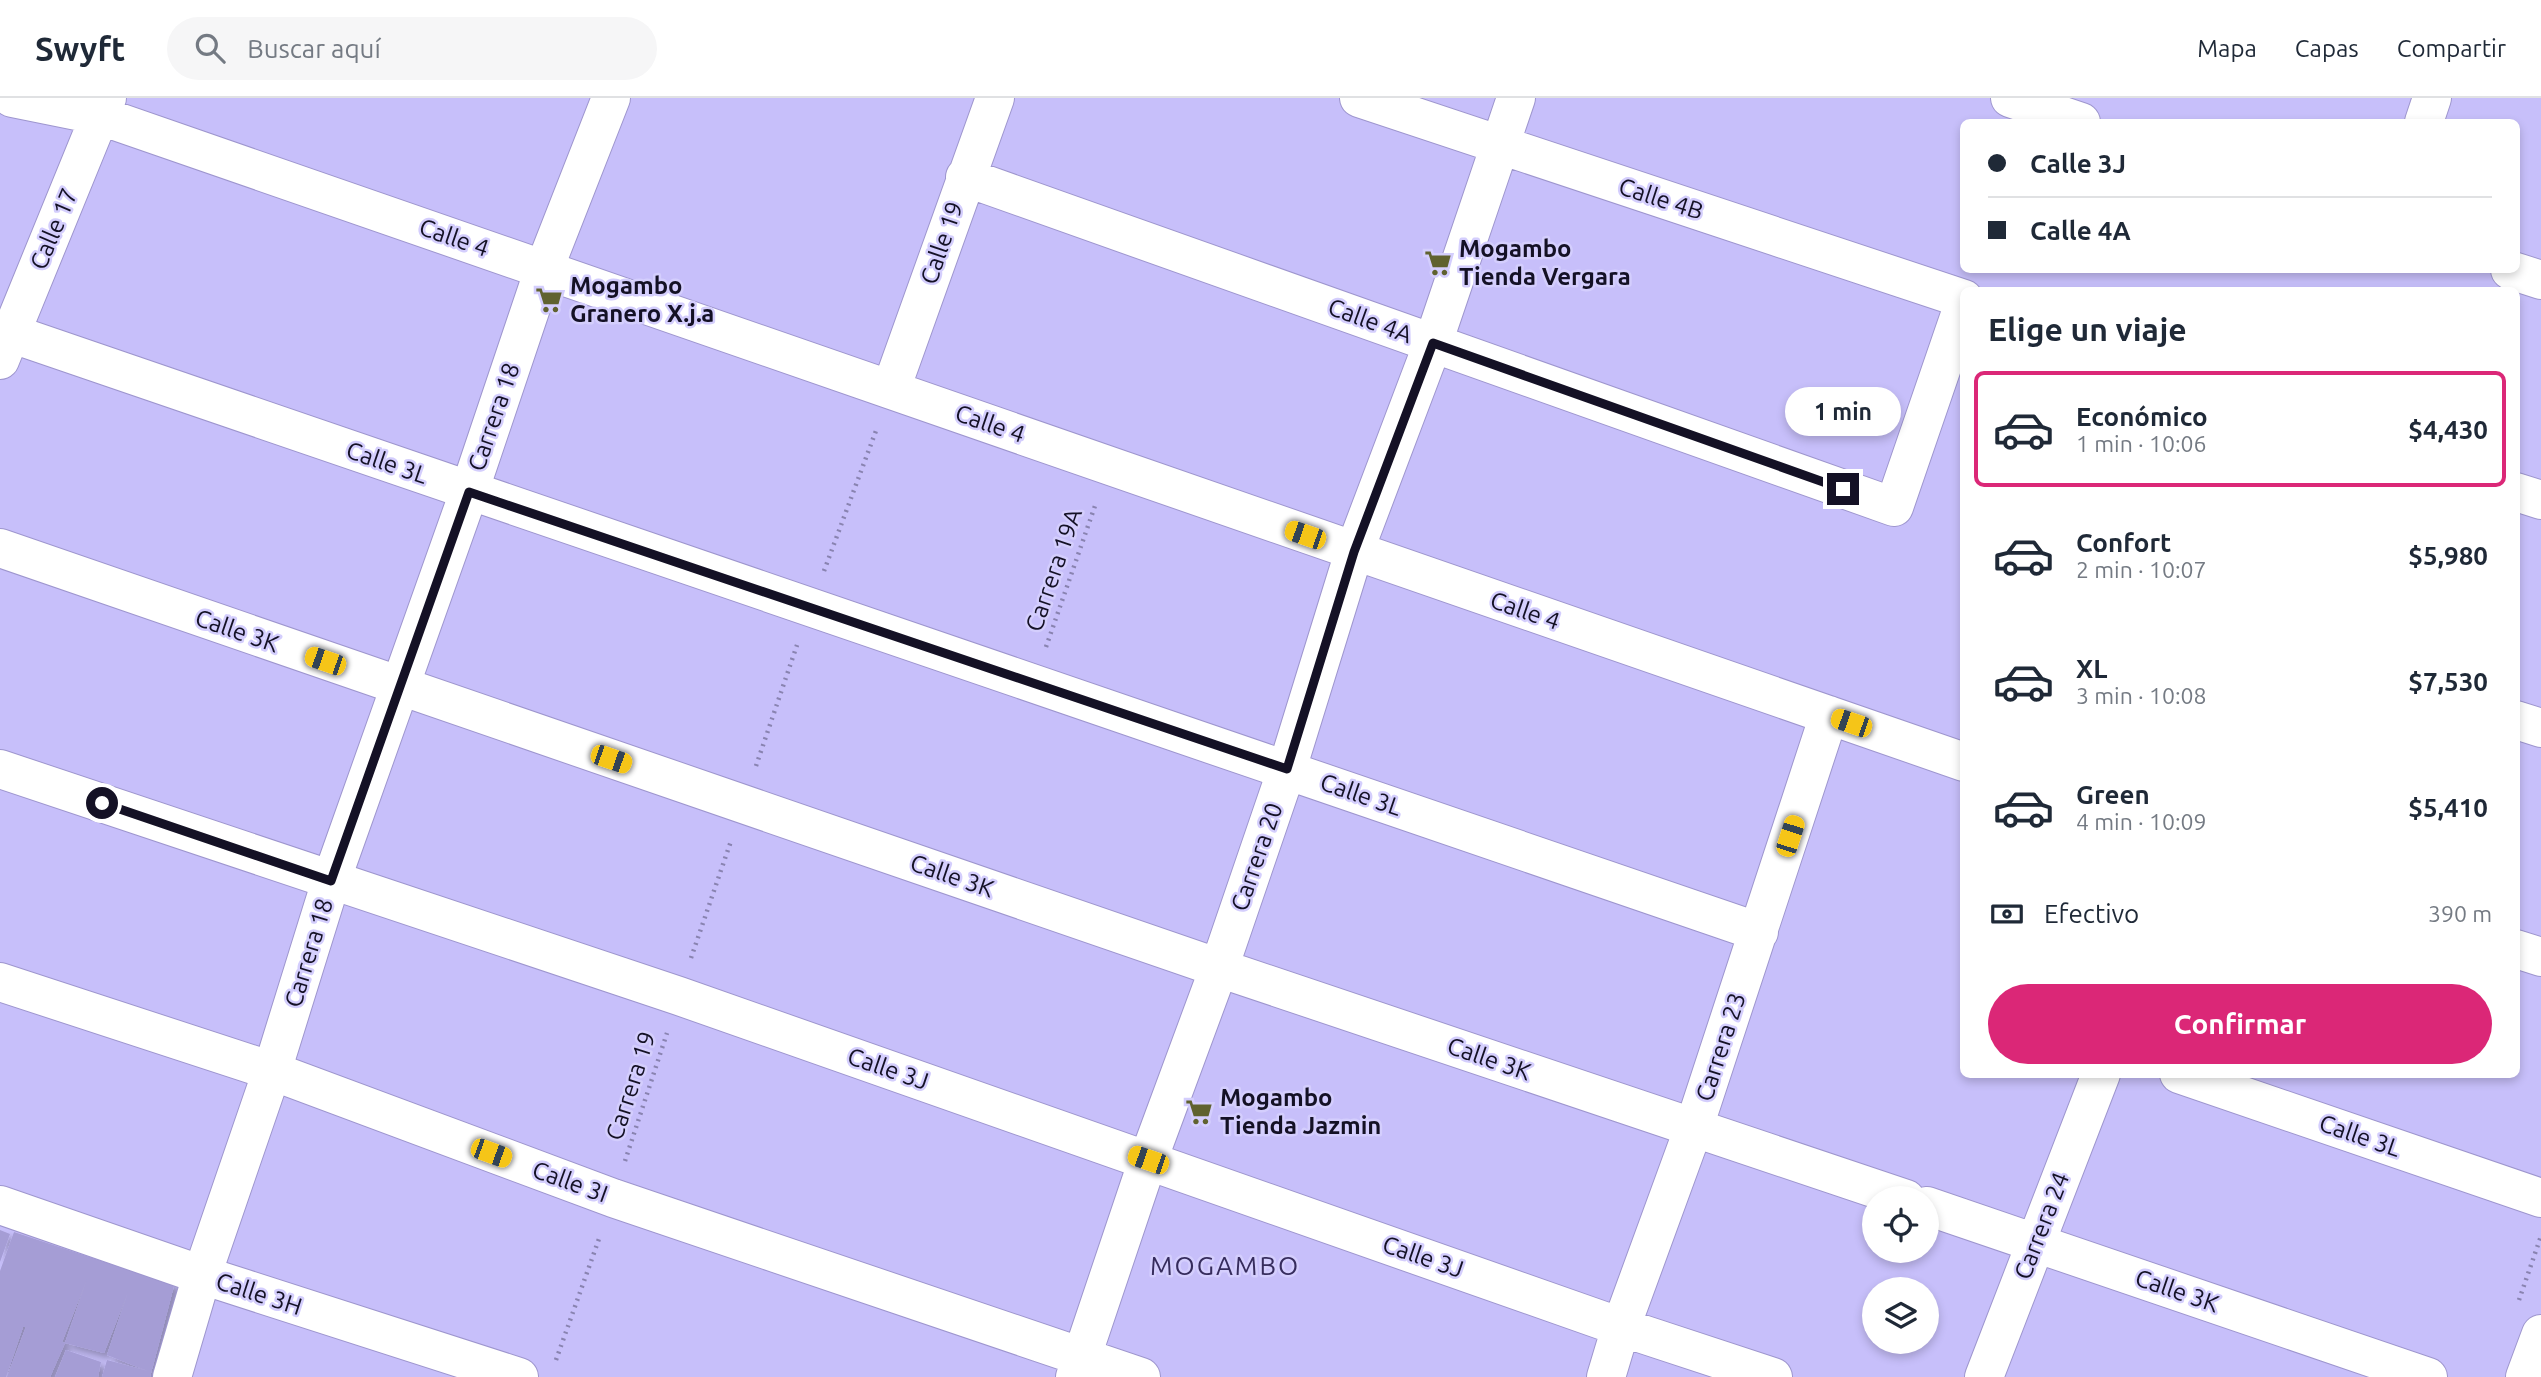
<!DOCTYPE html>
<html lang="es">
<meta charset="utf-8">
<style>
:root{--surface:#fff;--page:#f6f6f7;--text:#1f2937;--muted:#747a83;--line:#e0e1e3;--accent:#db2777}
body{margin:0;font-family:Ubuntu,sans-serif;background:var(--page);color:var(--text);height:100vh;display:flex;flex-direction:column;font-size:26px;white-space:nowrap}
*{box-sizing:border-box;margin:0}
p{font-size:23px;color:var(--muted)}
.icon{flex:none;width:38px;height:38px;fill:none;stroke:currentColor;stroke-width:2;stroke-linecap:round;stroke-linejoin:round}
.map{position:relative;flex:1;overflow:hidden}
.side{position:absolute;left:1960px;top:189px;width:560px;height:791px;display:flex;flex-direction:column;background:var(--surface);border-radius:10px;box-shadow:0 4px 10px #0003}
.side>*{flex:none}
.hud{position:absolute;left:1960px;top:21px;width:560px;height:154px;border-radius:10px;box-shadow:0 4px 10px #0003;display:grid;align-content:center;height:154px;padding:0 28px;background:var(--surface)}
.buttons{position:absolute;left:1862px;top:1088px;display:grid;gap:14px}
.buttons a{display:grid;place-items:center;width:77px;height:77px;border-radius:50%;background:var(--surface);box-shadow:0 4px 10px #0003;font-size:35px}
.end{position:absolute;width:32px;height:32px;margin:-16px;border:9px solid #141125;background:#fff;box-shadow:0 0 0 4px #fff}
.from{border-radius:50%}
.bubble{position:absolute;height:49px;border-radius:24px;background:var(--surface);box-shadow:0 4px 10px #0003;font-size:23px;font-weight:700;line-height:49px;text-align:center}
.car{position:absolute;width:21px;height:42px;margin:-21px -10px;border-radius:9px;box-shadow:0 0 5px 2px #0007;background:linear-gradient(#f5c518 24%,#345 0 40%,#f5c518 0 76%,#345 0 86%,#f5c518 0)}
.hud b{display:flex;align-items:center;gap:24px;height:66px;font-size:26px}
.hud b+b{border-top:2px solid var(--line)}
.hud i{width:18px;height:18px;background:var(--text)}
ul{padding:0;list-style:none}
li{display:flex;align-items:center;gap:21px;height:116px;margin:0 14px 10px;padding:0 14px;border:4px solid transparent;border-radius:10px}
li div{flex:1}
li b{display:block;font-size:26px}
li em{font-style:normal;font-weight:700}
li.on{border-color:var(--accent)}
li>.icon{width:63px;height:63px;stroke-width:1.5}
h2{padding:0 28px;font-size:32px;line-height:84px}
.pay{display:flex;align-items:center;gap:18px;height:77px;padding:0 28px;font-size:26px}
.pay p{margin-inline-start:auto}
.cta{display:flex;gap:14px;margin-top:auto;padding:14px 28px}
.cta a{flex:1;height:80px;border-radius:42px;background:var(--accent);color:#fff;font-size:28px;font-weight:700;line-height:80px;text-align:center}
header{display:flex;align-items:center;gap:42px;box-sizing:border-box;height:98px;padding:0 35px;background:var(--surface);border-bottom:2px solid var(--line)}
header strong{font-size:33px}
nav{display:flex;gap:38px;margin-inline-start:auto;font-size:24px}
.search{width:490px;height:63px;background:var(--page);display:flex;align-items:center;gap:18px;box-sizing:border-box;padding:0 24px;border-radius:38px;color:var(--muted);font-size:26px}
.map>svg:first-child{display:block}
.building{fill:#a59dd5;filter:url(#shadow)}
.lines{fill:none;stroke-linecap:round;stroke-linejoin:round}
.street-casing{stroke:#9e96ce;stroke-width:40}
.secondary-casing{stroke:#9e96ce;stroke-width:40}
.path{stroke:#8983b0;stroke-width:4.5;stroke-dasharray:2 5;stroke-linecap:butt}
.street{stroke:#fff;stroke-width:38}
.secondary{stroke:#fff;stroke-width:38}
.route{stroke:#141125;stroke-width:9}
.labels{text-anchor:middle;stroke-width:5;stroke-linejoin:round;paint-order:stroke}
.street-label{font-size:24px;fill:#141125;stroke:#d4cefd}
.poi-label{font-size:24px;font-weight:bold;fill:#141125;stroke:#d4cefd;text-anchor:start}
.neighbourhood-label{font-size:26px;letter-spacing:2px;fill:#362c5c;stroke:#d4cefd}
</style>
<header>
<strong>Swyft</strong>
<div class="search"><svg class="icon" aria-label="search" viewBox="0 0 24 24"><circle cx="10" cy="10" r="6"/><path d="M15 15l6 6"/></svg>Buscar aquí</div>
<nav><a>Mapa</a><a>Capas</a><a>Compartir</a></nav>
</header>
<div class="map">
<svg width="2541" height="1279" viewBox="0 0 2541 1279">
<defs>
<filter id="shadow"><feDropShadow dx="6" dy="6" stdDeviation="3.5" flood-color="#0004"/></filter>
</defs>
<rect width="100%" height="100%" fill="#c7bffa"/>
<path class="building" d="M0,1132L10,1136L0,1164Z
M14,1134L135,1174L175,1184L150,1279H102L107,1262L148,1273L107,1257L128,1194L104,1255L65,1245L87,1181L62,1244L65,1245L50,1279H7L26,1229H23L6,1279H0V1173Z
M66,1252L101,1264L98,1279H55Z"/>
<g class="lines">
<defs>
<path id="street" d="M12,0L101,18L1964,664
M1359,0L1964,201
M2010,0L2081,24
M2424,24L2432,0
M965,79L1894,409L1964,205
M2510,172L2541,182
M10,235C592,436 1176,633 1759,834
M0,262L107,0
M891,291L995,0
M2516,394L2541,402
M0,450L1219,870L1906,1101
M2516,622L2541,630
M0,671L679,898L1621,1229L1773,1279
M2516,851L2541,859
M0,884L272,973L613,1100L1141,1279
M2179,976L2541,1100
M0,1107L202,1177L519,1279
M1927,1108L2428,1279
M1075,1279L1148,1062L1219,870L1287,671L1354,454L1433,245L1516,0
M1606,1279L1621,1229L1694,1029L1829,617
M1984,1279L2101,976
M2525,1279L2541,1236"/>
<path id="secondary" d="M172,1279L202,1177L272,973L331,783L469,394L544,171L611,0"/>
</defs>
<use href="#street" class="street-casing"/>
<use href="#secondary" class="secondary-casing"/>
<path class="path" d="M824,473L877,330
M1046,549L1096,405
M756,668L797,547
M691,860L731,743
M625,1063L667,935
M2519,1202L2541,1138
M556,1262L600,1138"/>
<use href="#street" class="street"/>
<use href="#secondary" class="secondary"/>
</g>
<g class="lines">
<path class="route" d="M102,705L331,783L469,394L1287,671L1354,454L1433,245L1843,391"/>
</g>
<defs>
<symbol id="supermarket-bare" viewBox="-9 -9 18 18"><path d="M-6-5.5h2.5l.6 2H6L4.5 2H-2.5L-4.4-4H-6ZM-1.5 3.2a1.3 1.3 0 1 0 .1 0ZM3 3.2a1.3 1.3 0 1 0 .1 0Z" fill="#60622f" stroke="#d4cefd" stroke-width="2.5" paint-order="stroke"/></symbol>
</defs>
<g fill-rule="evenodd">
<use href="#supermarket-bare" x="1419" y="146" width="38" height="38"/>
<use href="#supermarket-bare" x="530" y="183" width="38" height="38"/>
<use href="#supermarket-bare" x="1180" y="995" width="38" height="38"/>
</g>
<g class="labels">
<g class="street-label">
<text transform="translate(1661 101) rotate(18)" y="8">Calle 4B</text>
<text transform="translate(54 131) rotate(-67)" y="8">Calle 17</text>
<text transform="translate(454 140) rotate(19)" y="8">Calle 4</text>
<text transform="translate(942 145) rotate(-71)" y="8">Calle 19</text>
<text transform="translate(1370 223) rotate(20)" y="8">Calle 4A</text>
<text transform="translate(494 319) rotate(-71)" y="8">Carrera 18</text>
<text transform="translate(990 326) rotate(19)" y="8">Calle 4</text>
<text transform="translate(387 365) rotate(19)" y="8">Calle 3L</text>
<text transform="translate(1054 472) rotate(-71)" y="8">Carrera 19A</text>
<text transform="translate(1525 513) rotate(19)" y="8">Calle 4</text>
<text transform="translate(237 533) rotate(19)" y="8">Calle 3K</text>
<text transform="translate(1361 697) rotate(19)" y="8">Calle 3L</text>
<text transform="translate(1257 759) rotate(-71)" y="8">Carrera 20</text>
<text transform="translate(952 778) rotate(19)" y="8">Calle 3K</text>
<text transform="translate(309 855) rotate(-73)" y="8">Carrera 18</text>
<text transform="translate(1721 949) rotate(-72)" y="8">Carrera 23</text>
<text transform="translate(1489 961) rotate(19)" y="8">Calle 3K</text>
<text transform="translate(888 971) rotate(19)" y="8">Calle 3J</text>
<text transform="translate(631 988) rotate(-72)" y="8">Carrera 19</text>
<text transform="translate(2360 1038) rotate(19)" y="8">Calle 3L</text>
<text transform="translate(570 1084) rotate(20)" y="8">Calle 3I</text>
<text transform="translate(2042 1128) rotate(-69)" y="8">Carrera 24</text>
<text transform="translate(1423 1159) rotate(19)" y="8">Calle 3J</text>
<text transform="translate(2177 1193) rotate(19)" y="8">Calle 3K</text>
<text transform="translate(259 1196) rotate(18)" y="8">Calle 3H</text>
</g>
<g class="poi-label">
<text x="1459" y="159">Mogambo<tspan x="1459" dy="28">Tienda Vergara</tspan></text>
<text x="570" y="196">Mogambo<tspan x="570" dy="28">Granero X.j.a</tspan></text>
<text x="1220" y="1008">Mogambo<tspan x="1220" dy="28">Tienda Jazmin</tspan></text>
</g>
<g class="neighbourhood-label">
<text x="1225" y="1177">MOGAMBO</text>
</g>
</g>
</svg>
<div class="buttons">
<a><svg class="icon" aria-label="locate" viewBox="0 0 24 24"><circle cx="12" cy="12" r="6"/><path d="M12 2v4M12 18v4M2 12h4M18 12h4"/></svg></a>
<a><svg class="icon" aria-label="layers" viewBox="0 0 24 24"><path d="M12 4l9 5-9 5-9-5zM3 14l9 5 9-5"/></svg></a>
</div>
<i class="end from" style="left:102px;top:705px"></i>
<i class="end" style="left:1843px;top:391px"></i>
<div class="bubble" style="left:1785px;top:289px;width:116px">1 min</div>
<i class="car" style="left:1305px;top:437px;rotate:289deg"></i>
<i class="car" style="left:325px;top:563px;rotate:289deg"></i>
<i class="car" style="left:1851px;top:625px;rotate:289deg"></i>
<i class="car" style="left:611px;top:661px;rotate:109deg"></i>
<i class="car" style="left:1790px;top:738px;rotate:18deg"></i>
<i class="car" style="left:491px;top:1055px;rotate:110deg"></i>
<i class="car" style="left:1148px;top:1062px;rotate:289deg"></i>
<div class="hud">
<b><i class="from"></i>Calle 3J</b>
<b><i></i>Calle 4A</b>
</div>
<section class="side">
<h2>Elige un viaje</h2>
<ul>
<li class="on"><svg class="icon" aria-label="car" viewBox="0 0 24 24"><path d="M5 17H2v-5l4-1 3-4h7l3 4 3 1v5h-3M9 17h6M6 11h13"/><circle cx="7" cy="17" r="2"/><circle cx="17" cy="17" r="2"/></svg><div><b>Económico</b><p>1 min · 10:06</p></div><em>$4,430</em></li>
<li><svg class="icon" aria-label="car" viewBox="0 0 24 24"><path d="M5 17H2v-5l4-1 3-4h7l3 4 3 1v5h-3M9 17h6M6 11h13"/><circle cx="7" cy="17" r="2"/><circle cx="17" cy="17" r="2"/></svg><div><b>Confort</b><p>2 min · 10:07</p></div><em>$5,980</em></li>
<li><svg class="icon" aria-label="car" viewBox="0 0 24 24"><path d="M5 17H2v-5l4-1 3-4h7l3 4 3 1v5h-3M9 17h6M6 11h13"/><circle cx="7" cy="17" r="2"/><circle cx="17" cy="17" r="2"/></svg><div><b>XL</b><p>3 min · 10:08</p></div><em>$7,530</em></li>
<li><svg class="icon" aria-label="car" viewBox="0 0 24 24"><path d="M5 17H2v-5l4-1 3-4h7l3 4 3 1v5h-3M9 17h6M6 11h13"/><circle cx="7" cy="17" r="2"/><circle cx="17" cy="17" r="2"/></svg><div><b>Green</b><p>4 min · 10:09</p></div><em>$5,410</em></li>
</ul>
<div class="pay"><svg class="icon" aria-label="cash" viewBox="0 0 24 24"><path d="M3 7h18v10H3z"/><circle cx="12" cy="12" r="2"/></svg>Efectivo<p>390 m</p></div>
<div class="cta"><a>Confirmar</a></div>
</section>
</div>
